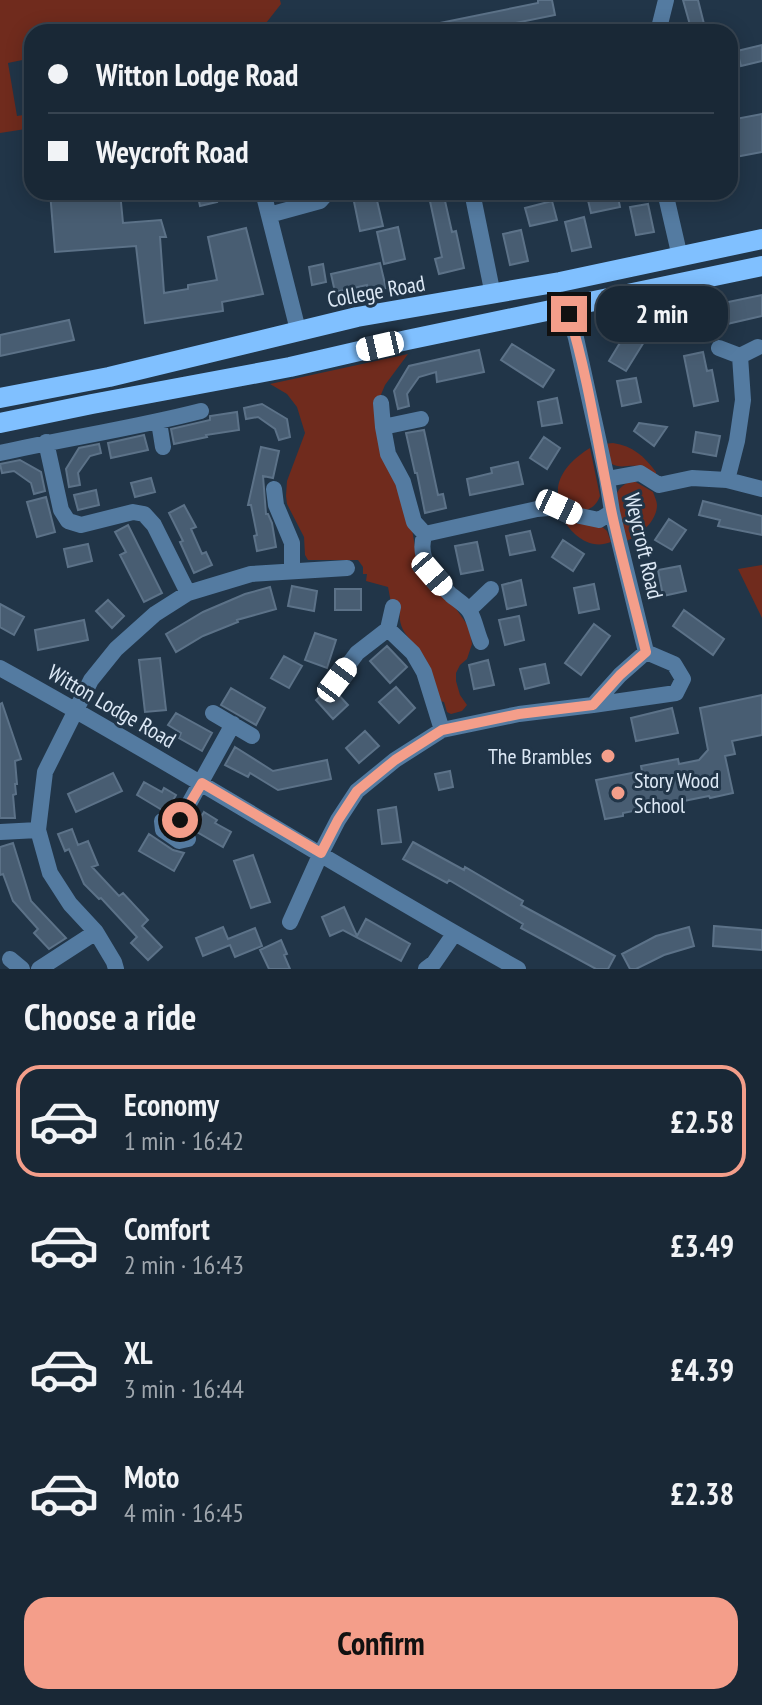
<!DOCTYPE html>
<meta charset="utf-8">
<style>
:root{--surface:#192836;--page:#22303e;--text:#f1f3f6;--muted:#9fa6ad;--line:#374451;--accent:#f49e8a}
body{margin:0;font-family:"PT Sans Narrow",sans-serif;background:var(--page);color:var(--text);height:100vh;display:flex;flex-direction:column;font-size:30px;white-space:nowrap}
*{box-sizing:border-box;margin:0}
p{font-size:26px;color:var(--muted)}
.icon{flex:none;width:44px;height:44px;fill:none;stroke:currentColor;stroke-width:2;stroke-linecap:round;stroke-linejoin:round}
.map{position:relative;height:969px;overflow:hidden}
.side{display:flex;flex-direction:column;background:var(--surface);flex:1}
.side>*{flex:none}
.guide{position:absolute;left:24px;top:24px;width:714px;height:176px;border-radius:24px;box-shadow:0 4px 20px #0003,0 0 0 2px var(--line);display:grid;align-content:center;height:176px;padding:0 24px;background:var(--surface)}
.end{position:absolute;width:36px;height:36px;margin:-18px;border:10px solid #f49e8a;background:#111;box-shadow:0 0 0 4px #111}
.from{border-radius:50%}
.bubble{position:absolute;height:56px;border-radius:24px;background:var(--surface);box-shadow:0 4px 20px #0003,0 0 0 2px var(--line);font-size:26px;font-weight:700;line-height:56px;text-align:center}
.car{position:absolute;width:24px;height:48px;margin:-24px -12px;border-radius:10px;box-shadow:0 0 6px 2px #0007;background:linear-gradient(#fff 24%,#345 0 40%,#fff 0 76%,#345 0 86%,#fff 0)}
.guide b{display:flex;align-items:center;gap:28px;height:76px;font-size:30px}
.guide b+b{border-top:2px solid var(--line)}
.guide i{width:20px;height:20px;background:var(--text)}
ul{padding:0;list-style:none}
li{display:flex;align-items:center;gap:24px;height:112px;margin:0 16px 12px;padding:0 8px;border:4px solid transparent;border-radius:24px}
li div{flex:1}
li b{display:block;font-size:30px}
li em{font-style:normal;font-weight:700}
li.selected{border-color:var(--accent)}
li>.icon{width:72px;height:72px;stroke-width:1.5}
h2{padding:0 24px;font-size:36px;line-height:96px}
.primary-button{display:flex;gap:16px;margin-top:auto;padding:16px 24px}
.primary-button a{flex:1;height:92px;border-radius:24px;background:var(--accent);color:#111;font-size:32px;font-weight:700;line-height:92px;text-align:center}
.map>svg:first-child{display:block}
.green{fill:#702b1d}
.building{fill:#485d72;stroke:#5c7288;stroke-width:2}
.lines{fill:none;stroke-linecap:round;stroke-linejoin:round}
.street{stroke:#547ba1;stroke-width:16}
.primary{stroke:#80c0ff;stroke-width:20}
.route{stroke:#f49e8a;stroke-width:10}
.poi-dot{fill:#f49e8a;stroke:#213548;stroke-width:3}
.labels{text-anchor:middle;stroke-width:6;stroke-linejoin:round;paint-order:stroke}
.street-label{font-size:22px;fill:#dce8f5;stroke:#213548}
.poi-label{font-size:22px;fill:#dce8f5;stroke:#213548;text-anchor:end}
</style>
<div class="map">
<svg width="762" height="969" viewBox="0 0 762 969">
<rect width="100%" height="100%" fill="#213548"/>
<path class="green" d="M0,0H280L281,4L259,32H32V58L8,63L17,116L30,114L32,128L0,133Z
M408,354L385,385L375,409L412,529L416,553L469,627L472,644L467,659L460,665L456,673V681L460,695L467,705L462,711L451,714L447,712L444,702L440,701C436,688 433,674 427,662C417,641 397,636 400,611L391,603L388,587L366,581L367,574H363V567L358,560H308L305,555L304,537L287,504L286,496L287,481L305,433L297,407L287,394L270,384Z
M613,443C633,446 644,456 656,472V476C650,472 644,468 637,466C626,465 620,469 610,463L603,444Z
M590,448L600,496C597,504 593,508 584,511C574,507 569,502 559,500C553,477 572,459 590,448Z
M634,481L653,492C654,495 657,501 657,505C657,522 638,537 624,542L616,495C620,486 625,483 634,481Z
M560,514L578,524H599L607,531L611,542C588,551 570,533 560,514Z
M762,565V618L738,569Z"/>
<path class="building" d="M538,0H552L555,15L470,32H421L420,27L538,3Z
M683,0H698L706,32H692Z
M762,45V61L741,66L737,51Z
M762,114V152L730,158V120Z
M50,192H120L123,223L161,220L166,237H160L164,293L188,289V285L217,280L208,237L246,228L263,294L222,302L223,311L145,323L136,246L55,252Z
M197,192H214L217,202L200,206Z
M352,192H375L383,226L360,231Z
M428,192H443L452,232L456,231L464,268L439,274L435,259L442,257Z
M603,192H617L620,207L591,213L587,196Z
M552,201L557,220L530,226L525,208Z
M648,204L654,232L636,235L630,207Z
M584,217L591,247L572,251L565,222Z
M398,227L405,259L384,264L377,232Z
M521,230L528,261L510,265L503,234Z
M380,263L386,288L368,292L367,285L335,292L331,274Z
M323,264L326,282L312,285L309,267Z
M762,295V316L701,330L700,328L668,335L665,315Z
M635,318L652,329L626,371L609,361Z
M69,320L74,340L0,356V335Z
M512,344L554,370L543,387L501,360Z
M479,350L484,372L437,382L436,372L419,377L407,394L409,406L398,409L394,391L409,366Z
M703,352L707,371L712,370L718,401L694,406L684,356Z
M636,378L641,402L622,406L617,381Z
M557,398L562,423L542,426L538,402Z
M262,404L287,419L290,437L279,440L275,429L258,417L246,419L244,408Z
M237,412L239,430L206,435L207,437L174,444L171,429L210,420V416Z
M639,423L667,427L654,446L634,431Z
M424,430L438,495L443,494L446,508L425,513L417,473H415L406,433Z
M696,432L720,436L716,456L693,452Z
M144,435L148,450L111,458L108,443Z
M544,437L560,448L547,469L530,458Z
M99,444L101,453L90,456L78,473L80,485L69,487L66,469L79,448Z
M261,447L279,451L273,478L263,476L266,514H268L272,523L276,547L257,551L254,536L257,535L251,505H248Z
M20,460L41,472L45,491L34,494L31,483L14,471L2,473L0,464Z
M518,462L523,484L470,495L467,479L492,473L491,468Z
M151,478L155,492L135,497L131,483Z
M96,490L99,505L78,510L74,495Z
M46,497L55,532L37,537L27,502Z
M703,501L762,516V535L718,526L720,520L699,515Z
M184,505L196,527L191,529L202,554L206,552L212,565L194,573L180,542L183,541L169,513Z
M669,519L686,530L672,550L655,540Z
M128,525L162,593L144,602L120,555L126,552L115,532Z
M530,531L535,550L510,555L506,536Z
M563,540L584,554L573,571L552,557Z
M477,542L483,570L461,574L455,546Z
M88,544L92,561L68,567L64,549Z
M680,566L686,591L663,596L658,570Z
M521,580L526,605L507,609L502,585Z
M594,584L599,609L579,613L574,588Z
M292,586L317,591L314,611L288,606Z
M270,587L276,609L237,620L238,622L203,636L176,652L166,634L203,612L245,594Z
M335,589H361V610H335Z
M108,600L124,616L112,628L96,611Z
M0,604L24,617L14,635L0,627Z
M684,610L724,639L713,655L673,626Z
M519,616L524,640L505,645L499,620Z
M84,620L88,640L38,650L35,630Z
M594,624L610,636L581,675L565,663Z
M315,633L336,640L327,668L305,660Z
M387,646L407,667L390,683L370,661Z
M284,656L302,666L289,688L271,678Z
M160,658L166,710L145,712L139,660Z
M488,660L494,685L474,689L469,665Z
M545,664L549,683L525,689L520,669Z
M396,687L415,708L399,723L379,702Z
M231,688L265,708L256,725L221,705Z
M329,688L335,691L348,705L333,719L316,700Z
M762,695V735L732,741L735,754L725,756L733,793L710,798L709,796L623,813V816L605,819L596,780L642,771L641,766L678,759L679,764L699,760L708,750L700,708Z
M2,703L21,759L15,761L17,784H15L16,794L13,795L15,818H0V704Z
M672,708L678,733L636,741L631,718Z
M176,713L212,733L202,751L179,738L181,733L168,725Z
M365,731L379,746L359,763L346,748Z
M235,747L273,771L327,760L331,779L278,790L250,773L248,777L225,765Z
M450,771L453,787L439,790L435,774Z
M113,773L122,791L76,812L68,794Z
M144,782L162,792L164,788L176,795L168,809L162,810L137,795Z
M396,807L401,842L382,844L378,810Z
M204,812L217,820L215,823L231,832L223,847L197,832L195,827Z
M72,829L78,845L88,841L98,865L92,867L119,896L123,893L148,920L142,926L162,947L148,960L131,943L137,937L101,898L99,899L84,884L69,849L65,851L58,834Z
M149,834L173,850L184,853L174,871L139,851Z
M413,842L464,870L465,867L523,901L521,905L615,956L608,969H596L521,928L523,924L449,880L447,883L403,859Z
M13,843L31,901L66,938L49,949L34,933L38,929L13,901L3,874L0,875V847Z
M253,855L270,902L251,908L234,861Z
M344,907L357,936L366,919L410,944L401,961L343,930L330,936L322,917Z
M714,926L762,930V950L713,946Z
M223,927L228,939L255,928L262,946L235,957L230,945L203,956L196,938Z
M689,927L694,946L664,955L636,969H630L622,954L656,936Z
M281,940L287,954L284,955L290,969H269L260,950Z"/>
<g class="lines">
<path class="street" d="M658,32L666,0
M263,192L298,330
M472,192L493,295
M665,192L680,257
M269,215L320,201L328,192
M567,306L576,338L607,479L612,512L646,652L674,664L683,679L676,693L593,705
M719,348L740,356L743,400L737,441L727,480
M740,356L758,347
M381,403L383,427L388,454L403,482L414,522L425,534
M159,422L163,447
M383,427L421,419
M46,442L61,510L68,521L81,525L133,512L144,514L154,525L188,593
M0,453C67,438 135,428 201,411
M607,479L640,473L659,485L692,478L727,480L762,489
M274,489L276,505L292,543V570
M425,534L537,509L559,507L580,516L599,520L612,512
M425,534C415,557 435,580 451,595C457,600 466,605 470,612C475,621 477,633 481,642
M469,610L491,589
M388,629L393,607
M0,668C175,764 344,872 518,969
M337,680L357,653L388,629L413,653L424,672L442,730
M213,713L252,736
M180,820L172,819L162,821L163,830L179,841L188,839L180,820L233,724
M0,832L38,830
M290,922L321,853L338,820L357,791L395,760L442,730L519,714L593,705L620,675L646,652
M10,959L22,969
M39,969L96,932
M116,969L114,962L96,932L70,904L50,873L38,830L45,772L91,680L116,649L155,614L188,593L251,574L347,568
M426,969L434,963L454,934"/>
<path class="primary" d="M0,398L109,377L357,317L560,282L762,239
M0,423L92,404L290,367L407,340L762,266"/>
</g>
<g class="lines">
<path class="route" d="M180,820L202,783L321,853L338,820L357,791L395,760L442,730L519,714L593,705L620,675L646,652C635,606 622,560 612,514C598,447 589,380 569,314"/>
</g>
<g class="poi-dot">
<circle cx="608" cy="756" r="8"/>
<circle cx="618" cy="793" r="8"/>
</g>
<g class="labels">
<g class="street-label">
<text transform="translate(376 291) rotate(-10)" y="8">College Road</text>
<text transform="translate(644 546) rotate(77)" y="8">Weycroft Road</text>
<text transform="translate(112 706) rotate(30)" y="8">Witton Lodge Road</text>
</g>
<g class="poi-label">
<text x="592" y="764">The Brambles</text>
<text x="634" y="788" text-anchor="start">Story Wood<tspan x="634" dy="25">School</tspan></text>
</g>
</g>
</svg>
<i class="end from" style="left:180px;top:820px"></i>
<i class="end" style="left:569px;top:314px"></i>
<div class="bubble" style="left:596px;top:286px;width:132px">2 min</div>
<i class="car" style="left:380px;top:346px;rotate:257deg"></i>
<i class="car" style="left:559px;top:507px;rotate:115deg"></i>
<i class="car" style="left:432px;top:574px;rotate:139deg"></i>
<i class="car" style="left:337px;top:680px;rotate:37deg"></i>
<div class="guide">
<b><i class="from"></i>Witton Lodge Road</b>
<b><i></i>Weycroft Road</b>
</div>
</div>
<section class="side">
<h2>Choose a ride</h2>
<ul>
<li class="selected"><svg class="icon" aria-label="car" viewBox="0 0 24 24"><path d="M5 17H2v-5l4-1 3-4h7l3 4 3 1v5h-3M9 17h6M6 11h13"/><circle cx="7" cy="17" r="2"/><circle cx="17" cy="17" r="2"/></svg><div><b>Economy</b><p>1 min · 16:42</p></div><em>£2.58</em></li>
<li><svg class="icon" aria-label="car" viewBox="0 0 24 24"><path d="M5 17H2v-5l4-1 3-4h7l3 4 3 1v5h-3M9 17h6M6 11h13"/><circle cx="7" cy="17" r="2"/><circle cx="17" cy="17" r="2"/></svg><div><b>Comfort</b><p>2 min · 16:43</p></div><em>£3.49</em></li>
<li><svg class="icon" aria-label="car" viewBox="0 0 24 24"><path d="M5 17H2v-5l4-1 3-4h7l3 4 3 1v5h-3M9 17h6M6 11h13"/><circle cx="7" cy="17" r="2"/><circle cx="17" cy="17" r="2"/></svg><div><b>XL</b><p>3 min · 16:44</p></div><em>£4.39</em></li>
<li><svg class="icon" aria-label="car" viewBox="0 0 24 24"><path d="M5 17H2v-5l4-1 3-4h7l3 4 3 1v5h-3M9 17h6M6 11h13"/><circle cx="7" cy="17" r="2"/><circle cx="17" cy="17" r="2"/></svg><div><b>Moto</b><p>4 min · 16:45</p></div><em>£2.38</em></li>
</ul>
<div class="primary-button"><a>Confirm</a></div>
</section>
